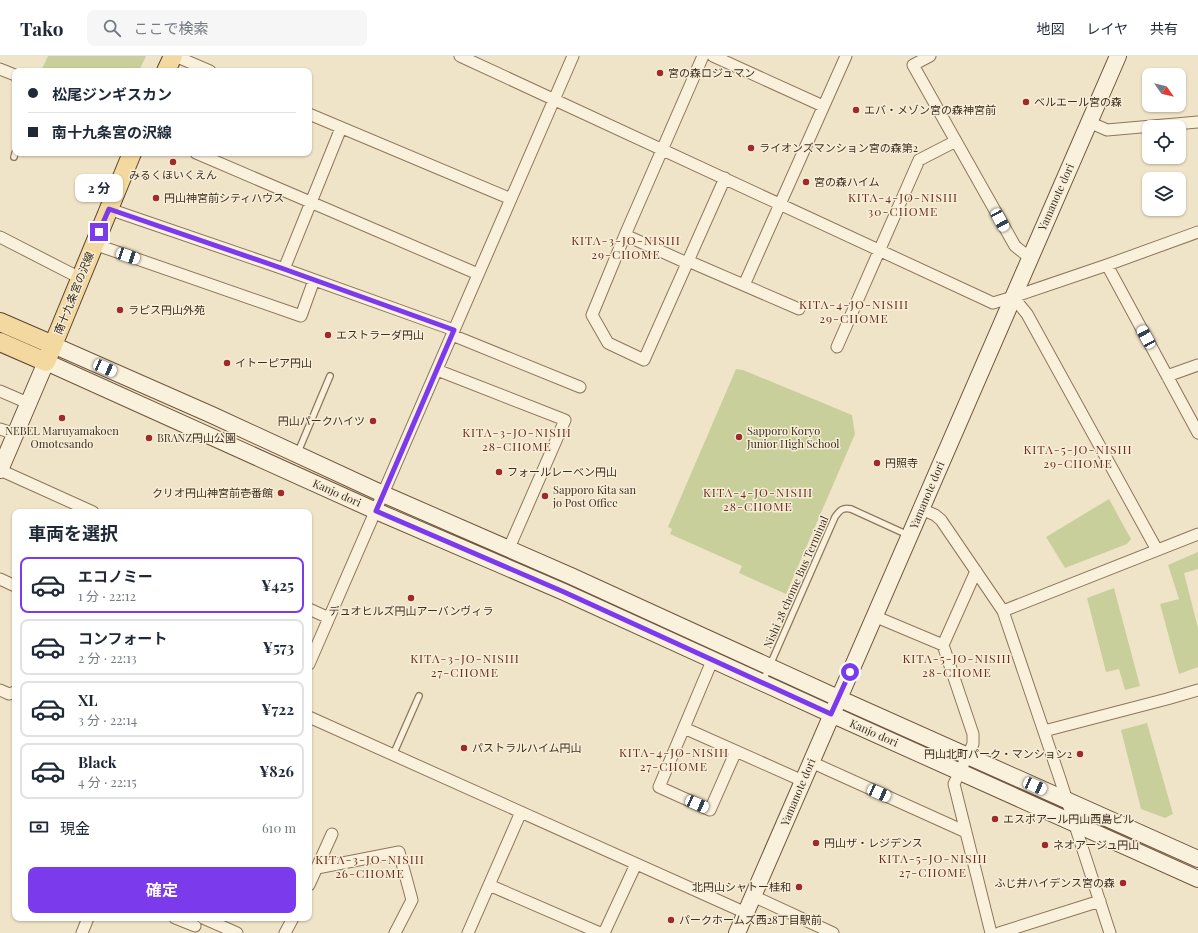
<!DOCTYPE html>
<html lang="ja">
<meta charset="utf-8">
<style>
:root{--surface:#fff;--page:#f6f6f7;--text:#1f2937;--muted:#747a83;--line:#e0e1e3;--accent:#7c3aed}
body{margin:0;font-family:"Playfair Display","Noto Sans JP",serif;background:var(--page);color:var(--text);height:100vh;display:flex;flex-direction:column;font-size:15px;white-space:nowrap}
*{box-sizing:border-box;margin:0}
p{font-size:13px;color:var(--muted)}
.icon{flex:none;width:22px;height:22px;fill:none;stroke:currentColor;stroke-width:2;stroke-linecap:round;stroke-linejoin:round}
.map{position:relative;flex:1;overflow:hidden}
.drawer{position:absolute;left:12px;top:453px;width:300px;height:412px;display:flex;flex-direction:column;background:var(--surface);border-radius:8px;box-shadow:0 1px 3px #0004}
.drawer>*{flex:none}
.banner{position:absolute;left:12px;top:12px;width:300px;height:88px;border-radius:8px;box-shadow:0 1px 3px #0004;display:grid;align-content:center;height:88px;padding:0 16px;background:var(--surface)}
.needle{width:26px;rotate:124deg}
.tools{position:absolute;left:1142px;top:12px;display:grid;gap:8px}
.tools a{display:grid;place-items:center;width:44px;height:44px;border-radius:8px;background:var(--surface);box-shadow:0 1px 3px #0004;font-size:20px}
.end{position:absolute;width:18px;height:18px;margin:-9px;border:5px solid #7c3aed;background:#fff;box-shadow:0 0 0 2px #fff}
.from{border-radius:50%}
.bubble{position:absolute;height:28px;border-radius:8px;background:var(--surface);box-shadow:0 1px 3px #0004;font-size:13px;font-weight:700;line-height:28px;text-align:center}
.car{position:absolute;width:12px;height:24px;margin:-12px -6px;border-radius:5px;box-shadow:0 0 3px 1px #0007;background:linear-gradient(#fff 24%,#345 0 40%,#fff 0 76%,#345 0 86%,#fff 0)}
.banner b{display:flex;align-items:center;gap:14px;height:38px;font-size:15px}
.banner b+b{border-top:1px solid var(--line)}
.banner i{width:10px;height:10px;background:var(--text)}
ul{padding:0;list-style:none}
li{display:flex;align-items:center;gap:12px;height:56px;margin:0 8px 6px;padding:0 8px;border:2px solid var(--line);border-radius:8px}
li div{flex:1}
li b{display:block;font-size:15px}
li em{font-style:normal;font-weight:700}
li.current{border-color:var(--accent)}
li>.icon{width:36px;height:36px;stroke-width:1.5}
h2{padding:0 16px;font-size:18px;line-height:48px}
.pay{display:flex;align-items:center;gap:10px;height:44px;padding:0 16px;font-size:15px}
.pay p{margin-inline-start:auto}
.primary-button{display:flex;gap:8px;margin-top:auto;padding:8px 16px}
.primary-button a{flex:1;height:46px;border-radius:8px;background:var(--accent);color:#fff;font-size:16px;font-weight:700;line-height:46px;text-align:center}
header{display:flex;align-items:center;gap:24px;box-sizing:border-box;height:56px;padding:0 20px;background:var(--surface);border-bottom:1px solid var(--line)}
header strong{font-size:19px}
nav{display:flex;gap:22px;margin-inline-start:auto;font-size:14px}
.search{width:280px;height:36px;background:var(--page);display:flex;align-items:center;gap:10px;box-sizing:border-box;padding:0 14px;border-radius:8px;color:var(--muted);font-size:15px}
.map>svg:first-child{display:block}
.green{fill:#c9cf9b}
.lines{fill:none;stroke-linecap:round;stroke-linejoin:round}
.lane-casing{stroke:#8d765c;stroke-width:8}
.street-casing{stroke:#8d765c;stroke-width:13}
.secondary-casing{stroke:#6f573f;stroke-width:18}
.primary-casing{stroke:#5b4430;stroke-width:20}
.lane{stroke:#faf1dc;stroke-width:5.5}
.street{stroke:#faf1dc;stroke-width:11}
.secondary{stroke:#faf1dc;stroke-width:16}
.primary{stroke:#f3d9a0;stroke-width:18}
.route{stroke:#7c3aed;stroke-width:5}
.poi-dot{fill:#9e2a2b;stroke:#f7eed8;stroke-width:1.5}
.labels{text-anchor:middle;stroke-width:3;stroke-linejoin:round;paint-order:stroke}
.poi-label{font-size:11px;fill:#3d2e20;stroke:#f7eed8;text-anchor:start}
.street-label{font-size:11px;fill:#3d2e20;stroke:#f7eed8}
.neighbourhood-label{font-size:12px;letter-spacing:1px;fill:#6b2e1e;stroke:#f7eed8}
</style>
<header>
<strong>Tako</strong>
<div class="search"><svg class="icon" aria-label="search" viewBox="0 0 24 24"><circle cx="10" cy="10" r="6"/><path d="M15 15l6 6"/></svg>ここで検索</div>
<nav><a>地図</a><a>レイヤ</a><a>共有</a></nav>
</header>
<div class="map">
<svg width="1198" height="877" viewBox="0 0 1198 877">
<rect width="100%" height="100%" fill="#f0e4c8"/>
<path class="green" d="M48,0H146L139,15H41Z
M736,313L743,314L852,359L855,378L786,538L739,517L742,510L670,478L672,473L668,471Z
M1109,443L1131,483L1127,488L1065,512L1046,481Z
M1198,496V513L1184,517L1198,572V611L1179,618L1160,548L1179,543L1168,509Z
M1114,532L1140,630L1125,634L1119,613L1106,616L1087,542Z
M1147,667L1173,758L1165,762L1141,753L1121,674Z"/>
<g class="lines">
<defs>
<path id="lane" d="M14,101L15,97
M298,396L330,320
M763,625L835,461C840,454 843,451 851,453L908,479
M393,699L419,640"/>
<path id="street" d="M175,0L210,15
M460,0L993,247L1013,241L1027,258L1157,494
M703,0L625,179L592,259L608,287L644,304L725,122
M713,0L823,50
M930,0L913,9L1015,190L1030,202
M0,13L15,19
M309,58L511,143
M1089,66L1107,74L1198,66
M196,97L478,218
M109,153L284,213L454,274
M625,179L687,207
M0,181L80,222
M94,188L301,260L314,224
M688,205L799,253
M1107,209L1198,377
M284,213L341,72
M744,229L846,0
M1013,241L1107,209L1198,176
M452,279L580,331
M837,291L919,104L956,85
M437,314L565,364L509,492
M1167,320L1198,309
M0,335L28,347
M0,373L15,378
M0,414L93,456
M921,453L935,459L941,464L1003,555L1059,720L1110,877
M0,523L15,530
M309,553L329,562
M1003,555L1198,478
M874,560L943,589L973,678V688L954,728L991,877
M943,589L976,515
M712,605L659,731L710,754L736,695
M309,608L573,0
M0,634L9,638L15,636
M309,661L746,857
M684,672L803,725
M1044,675L1167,643L1198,634
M811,706L966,776
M317,812L399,796L412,844L395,877
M309,829L332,778
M489,829L600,877
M753,840L833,877
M175,862L195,870
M203,862L237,877
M82,877L88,862
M285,877L293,862
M468,877L521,756
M604,877L636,808
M999,877L1100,845"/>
<path id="secondary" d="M53,289L212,359L383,438L571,520L838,642L1198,803
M0,414L46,306L376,455L564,536L831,658L1198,823
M737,877L1118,0"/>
<path id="primary" d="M166,15L173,0
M0,266L53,289
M0,286L46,306L132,97"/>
</defs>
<use href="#lane" class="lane-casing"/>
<use href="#street" class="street-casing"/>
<use href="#secondary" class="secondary-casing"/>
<use href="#primary" class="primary-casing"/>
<use href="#lane" class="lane"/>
<use href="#street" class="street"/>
<use href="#secondary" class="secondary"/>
<use href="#primary" class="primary"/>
</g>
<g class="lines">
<path class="route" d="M99,176L109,153L284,213L454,274L376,455L564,536L831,658L850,616"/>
</g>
<g class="poi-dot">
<circle cx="660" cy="17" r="4"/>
<circle cx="1026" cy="46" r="4"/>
<circle cx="856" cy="54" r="4"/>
<circle cx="751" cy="92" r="4"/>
<circle cx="173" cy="106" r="4"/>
<circle cx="806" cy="126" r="4"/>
<circle cx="156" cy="142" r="4"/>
<circle cx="120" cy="254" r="4"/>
<circle cx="328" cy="279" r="4"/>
<circle cx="227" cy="307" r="4"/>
<circle cx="62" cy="362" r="4"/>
<circle cx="373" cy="365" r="4"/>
<circle cx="739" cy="381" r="4"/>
<circle cx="149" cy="382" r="4"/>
<circle cx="877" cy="407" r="4"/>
<circle cx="499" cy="416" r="4"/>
<circle cx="281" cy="437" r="4"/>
<circle cx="545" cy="440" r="4"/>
<circle cx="411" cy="542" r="4"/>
<circle cx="464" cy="692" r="4"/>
<circle cx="1080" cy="698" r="4"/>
<circle cx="995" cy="763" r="4"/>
<circle cx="816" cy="787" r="4"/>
<circle cx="1045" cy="789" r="4"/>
<circle cx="1123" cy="827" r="4"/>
<circle cx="799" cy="831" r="4"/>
<circle cx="671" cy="864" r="4"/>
</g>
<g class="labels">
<g class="poi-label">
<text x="668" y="21">宮の森ロジュマン</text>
<text x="1034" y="50">ベルエール宮の森</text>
<text x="864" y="58">エバ・メゾン宮の森神宮前</text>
<text x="759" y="96">ライオンズマンション宮の森第2</text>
<text x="173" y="123" text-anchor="middle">みるくほいくえん</text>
<text x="814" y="130">宮の森ハイム</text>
<text x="164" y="146">円山神宮前シティハウス</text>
<text x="128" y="258">ラピス円山外苑</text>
<text x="336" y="283">エストラーダ円山</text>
<text x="235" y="311">イトーピア円山</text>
<text x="365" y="369" text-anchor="end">円山パークハイツ</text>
<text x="62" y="379" text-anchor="middle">NEBEL Maruyamakoen<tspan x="62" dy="13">Omotesando</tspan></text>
<text x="747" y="379">Sapporo Koryo<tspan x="747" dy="13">Junior High School</tspan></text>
<text x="157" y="386">BRANZ円山公園</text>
<text x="885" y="411">円照寺</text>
<text x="507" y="420">フォールレーベン円山</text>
<text x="553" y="438">Sapporo Kita san<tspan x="553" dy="13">jo Post Office</tspan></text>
<text x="273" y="441" text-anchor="end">クリオ円山神宮前壱番館</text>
<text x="411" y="559" text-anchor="middle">デュオヒルズ円山アーバンヴィラ</text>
<text x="472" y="696">パストラルハイム円山</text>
<text x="1072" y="702" text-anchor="end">円山北町パーク・マンション2</text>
<text x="1003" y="767">エスポアール円山西島ビル</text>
<text x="824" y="791">円山ザ・レジデンス</text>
<text x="1053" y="793">ネオアージュ円山</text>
<text x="1115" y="831" text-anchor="end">ふじ井ハイデンス宮の森</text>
<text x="791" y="835" text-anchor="end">北円山シャトー桂和</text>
<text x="679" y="868">パークホームズ西28丁目駅前</text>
</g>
<g class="street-label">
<text transform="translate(1056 141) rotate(-66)" y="4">Yamanote dori</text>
<text transform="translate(74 237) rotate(-68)" y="4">南十九条宮の沢線</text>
<text transform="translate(337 437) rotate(24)" y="4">Kanjo dori</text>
<text transform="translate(927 439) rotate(-67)" y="4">Yamanote dori</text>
<text transform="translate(796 526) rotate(-66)" y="4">Nishi 28 chome Bus Terminal</text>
<text transform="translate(874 677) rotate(24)" y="4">Kanjo dori</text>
<text transform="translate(798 736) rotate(-67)" y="4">Yamanote dori</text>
</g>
<g class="neighbourhood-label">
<text x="903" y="146">KITA-4-JO-NISHI<tspan x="903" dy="14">30-CHOME</tspan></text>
<text x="626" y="189">KITA-3-JO-NISHI<tspan x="626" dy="14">29-CHOME</tspan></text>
<text x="854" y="253">KITA-4-JO-NISHI<tspan x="854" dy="14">29-CHOME</tspan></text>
<text x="517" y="381">KITA-3-JO-NISHI<tspan x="517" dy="14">28-CHOME</tspan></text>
<text x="1078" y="398">KITA-5-JO-NISHI<tspan x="1078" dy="14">29-CHOME</tspan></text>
<text x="758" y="441">KITA-4-JO-NISHI<tspan x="758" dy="14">28-CHOME</tspan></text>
<text x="465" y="607">KITA-3-JO-NISHI<tspan x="465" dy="14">27-CHOME</tspan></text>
<text x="957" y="607">KITA-5-JO-NISHI<tspan x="957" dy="14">28-CHOME</tspan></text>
<text x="674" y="701">KITA-4-JO-NISHI<tspan x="674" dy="14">27-CHOME</tspan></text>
<text x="933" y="807">KITA-5-JO-NISHI<tspan x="933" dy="14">27-CHOME</tspan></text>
<text x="370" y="808">KITA-3-JO-NISHI<tspan x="370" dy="14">26-CHOME</tspan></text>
</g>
</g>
</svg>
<div class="tools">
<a><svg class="needle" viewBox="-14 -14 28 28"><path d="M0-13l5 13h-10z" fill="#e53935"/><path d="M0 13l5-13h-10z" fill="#747a83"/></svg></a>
<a><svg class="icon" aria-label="locate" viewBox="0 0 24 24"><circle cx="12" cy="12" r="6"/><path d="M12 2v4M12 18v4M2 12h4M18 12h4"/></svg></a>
<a><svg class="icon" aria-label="layers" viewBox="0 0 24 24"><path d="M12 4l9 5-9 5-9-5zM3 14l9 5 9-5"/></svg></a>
</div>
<i class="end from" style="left:850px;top:616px"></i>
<i class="end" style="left:99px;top:176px"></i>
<div class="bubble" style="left:75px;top:118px;width:48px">2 分</div>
<i class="car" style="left:1000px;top:164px;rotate:151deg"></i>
<i class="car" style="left:128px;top:200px;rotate:109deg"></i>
<i class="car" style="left:1146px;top:281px;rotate:331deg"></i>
<i class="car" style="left:105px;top:312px;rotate:114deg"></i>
<i class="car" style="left:1035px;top:730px;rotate:114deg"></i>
<i class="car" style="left:879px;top:737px;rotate:114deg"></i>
<i class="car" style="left:697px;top:748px;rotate:114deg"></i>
<div class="banner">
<b><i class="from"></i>松尾ジンギスカン</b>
<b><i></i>南十九条宮の沢線</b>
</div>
<section class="drawer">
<h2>車両を選択</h2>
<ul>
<li class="current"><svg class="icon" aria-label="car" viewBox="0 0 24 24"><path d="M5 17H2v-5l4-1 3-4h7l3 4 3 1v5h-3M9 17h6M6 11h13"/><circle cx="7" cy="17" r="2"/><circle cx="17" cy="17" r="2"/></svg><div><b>エコノミー</b><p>1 分 · 22:12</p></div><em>¥425</em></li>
<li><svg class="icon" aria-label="car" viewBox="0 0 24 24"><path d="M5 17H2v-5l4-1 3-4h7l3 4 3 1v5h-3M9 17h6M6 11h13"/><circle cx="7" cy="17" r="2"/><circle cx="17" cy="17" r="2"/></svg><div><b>コンフォート</b><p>2 分 · 22:13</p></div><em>¥573</em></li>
<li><svg class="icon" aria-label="car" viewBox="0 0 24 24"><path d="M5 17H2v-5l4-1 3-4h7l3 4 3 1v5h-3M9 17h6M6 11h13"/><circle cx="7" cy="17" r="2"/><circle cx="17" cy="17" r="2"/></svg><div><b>XL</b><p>3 分 · 22:14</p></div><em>¥722</em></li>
<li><svg class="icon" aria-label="car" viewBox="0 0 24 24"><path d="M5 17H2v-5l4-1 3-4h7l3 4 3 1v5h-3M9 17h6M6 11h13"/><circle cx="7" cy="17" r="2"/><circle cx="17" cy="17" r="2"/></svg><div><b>Black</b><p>4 分 · 22:15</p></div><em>¥826</em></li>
</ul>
<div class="pay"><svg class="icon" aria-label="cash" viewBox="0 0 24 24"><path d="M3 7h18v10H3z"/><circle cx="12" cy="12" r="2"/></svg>現金<p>610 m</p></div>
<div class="primary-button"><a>確定</a></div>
</section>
</div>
